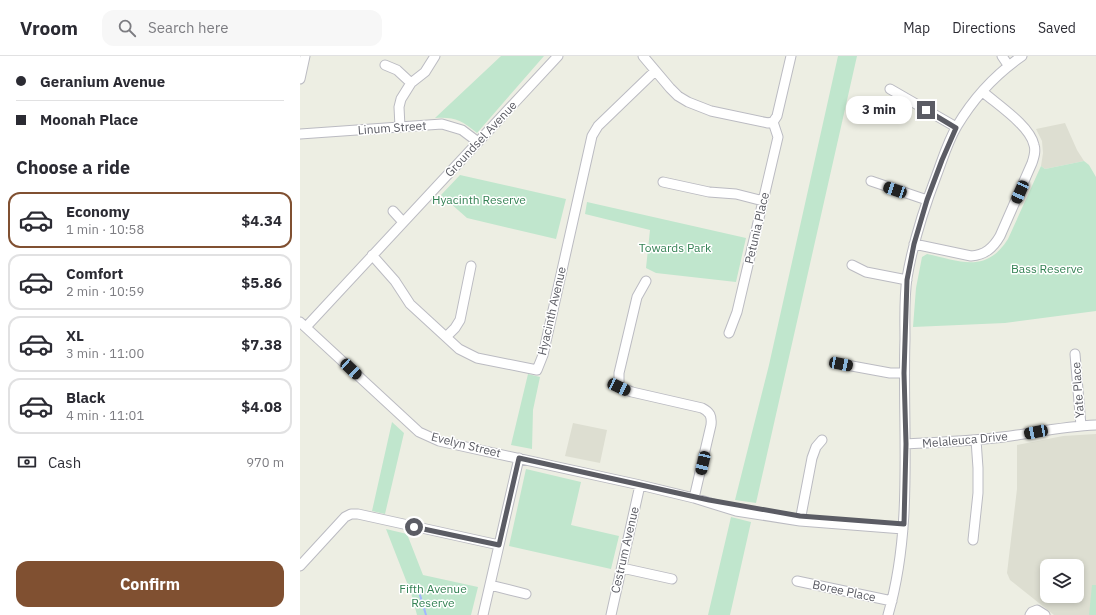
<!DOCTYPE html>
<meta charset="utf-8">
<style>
:root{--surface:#fff;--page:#f7f7f7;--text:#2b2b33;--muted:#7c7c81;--line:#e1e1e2;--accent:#805031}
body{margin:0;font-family:"IBM Plex Sans",sans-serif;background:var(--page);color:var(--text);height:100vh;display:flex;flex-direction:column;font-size:15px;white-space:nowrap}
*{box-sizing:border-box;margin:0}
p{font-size:13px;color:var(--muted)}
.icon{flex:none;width:22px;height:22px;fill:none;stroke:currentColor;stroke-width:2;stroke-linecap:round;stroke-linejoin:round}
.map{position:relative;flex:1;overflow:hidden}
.sheet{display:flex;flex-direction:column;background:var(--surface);width:300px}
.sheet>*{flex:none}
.guide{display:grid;align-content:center;height:88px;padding:0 16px;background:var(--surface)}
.controls{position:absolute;left:740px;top:503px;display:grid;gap:8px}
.controls a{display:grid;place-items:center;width:44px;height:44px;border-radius:8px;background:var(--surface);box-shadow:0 2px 6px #0003;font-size:20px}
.end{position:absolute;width:18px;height:18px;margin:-9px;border:5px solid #5b5c64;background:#fff;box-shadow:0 0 0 2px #fff}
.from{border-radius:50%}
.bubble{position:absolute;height:28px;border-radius:12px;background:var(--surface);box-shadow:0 2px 6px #0003;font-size:13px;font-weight:800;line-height:28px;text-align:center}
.car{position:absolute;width:12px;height:24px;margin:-12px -6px;border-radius:5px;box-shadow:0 0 3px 1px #0007;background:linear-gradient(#222 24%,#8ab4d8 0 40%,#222 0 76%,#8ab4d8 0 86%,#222 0)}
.guide b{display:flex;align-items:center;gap:14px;height:38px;font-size:15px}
.guide b+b{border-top:1px solid var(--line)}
.guide i{width:10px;height:10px;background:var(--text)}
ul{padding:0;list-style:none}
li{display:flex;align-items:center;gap:12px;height:56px;margin:0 8px 6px;padding:0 8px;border:2px solid var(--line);border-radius:12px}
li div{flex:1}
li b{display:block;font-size:15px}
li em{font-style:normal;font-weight:800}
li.current{border-color:var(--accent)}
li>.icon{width:36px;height:36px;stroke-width:1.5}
h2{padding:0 16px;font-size:18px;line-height:48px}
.pay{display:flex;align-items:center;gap:10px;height:44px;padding:0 16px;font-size:15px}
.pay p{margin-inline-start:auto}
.button{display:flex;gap:8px;margin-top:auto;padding:8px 16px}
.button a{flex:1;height:46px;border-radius:12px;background:var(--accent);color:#fff;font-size:16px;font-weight:800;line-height:46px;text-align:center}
header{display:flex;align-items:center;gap:24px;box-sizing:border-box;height:56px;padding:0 20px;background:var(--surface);border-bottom:1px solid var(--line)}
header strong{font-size:19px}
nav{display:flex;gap:22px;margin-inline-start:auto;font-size:14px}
.search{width:280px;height:36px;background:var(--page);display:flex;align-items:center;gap:10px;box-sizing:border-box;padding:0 14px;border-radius:12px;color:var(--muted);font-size:15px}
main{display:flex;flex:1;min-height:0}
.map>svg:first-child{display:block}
.education{fill:#ddded1;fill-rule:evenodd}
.green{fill:#c0e6cd}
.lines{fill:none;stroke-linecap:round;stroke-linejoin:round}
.stream{stroke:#a3b7fe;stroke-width:2}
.minor-casing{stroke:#bbbbc2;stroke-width:11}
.minor{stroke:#fff;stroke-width:9}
.route{stroke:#5b5c64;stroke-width:5}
.labels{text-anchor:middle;stroke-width:3;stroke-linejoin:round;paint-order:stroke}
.street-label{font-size:12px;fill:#5b5c64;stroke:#fff}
.park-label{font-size:12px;fill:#348254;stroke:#fff}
</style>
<header>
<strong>Vroom</strong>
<div class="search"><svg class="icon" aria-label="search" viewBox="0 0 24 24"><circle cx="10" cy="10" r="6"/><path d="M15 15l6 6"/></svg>Search here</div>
<nav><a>Map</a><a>Directions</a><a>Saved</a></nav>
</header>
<main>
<section class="sheet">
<div class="guide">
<b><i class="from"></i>Geranium Avenue</b>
<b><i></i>Moonah Place</b>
</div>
<h2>Choose a ride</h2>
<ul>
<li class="current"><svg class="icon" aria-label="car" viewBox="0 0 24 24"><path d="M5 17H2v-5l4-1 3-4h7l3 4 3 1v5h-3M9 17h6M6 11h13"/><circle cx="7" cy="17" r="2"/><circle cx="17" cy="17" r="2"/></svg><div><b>Economy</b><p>1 min · 10:58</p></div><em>$4.34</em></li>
<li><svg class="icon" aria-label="car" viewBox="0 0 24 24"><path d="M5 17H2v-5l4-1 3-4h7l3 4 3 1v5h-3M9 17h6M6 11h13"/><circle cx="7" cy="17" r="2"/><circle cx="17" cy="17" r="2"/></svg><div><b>Comfort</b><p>2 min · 10:59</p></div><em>$5.86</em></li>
<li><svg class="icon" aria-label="car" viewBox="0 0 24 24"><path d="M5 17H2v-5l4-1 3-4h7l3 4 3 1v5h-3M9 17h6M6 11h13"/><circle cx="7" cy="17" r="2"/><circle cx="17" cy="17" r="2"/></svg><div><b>XL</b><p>3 min · 11:00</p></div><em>$7.38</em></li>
<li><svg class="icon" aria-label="car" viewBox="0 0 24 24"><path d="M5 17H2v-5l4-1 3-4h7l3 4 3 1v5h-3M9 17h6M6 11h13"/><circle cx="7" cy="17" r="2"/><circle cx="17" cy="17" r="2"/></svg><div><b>Black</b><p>4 min · 11:01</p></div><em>$4.08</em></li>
</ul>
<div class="pay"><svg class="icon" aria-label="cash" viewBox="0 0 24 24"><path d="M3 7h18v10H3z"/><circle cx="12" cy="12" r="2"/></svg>Cash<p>970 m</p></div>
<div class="button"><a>Confirm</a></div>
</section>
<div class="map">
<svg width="796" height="559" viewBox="0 0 796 559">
<rect width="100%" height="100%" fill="#edeee3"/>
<path class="education" d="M765,67L777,94L784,105L745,113L741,110L743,97L742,85L736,73Z
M273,367L307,374L300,407L265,400Z
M796,378V559H754L710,524L707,517L717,433V389L763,380ZM747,510H777V540H747Z"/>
<path class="green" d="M201,0H244L177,77C161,64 155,61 135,62Z
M538,0H557L456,447L435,444L469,309Z
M784,105L789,109L796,121V255L705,267L613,271L616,232L622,201L627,198C660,205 686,218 708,183L741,110L745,113Z
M160,119L266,143L256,183L167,162L141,139Z
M287,146L446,182L436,226L356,217L346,212L350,174L285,158Z
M228,318L240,321L233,354L232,393L211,389Z
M92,366L104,377L85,458L72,455Z
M226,413L281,426L271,469L319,480L311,513L209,490Z
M431,461L451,466L430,559H408Z
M86,473L107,478L123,519L178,531L171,559H117L111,537Z
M792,529H796V559H789Z"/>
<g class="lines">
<path class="stream" d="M120,539L126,559"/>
<defs>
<path id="minor" d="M343,0L370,32L378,40L388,46L411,55L468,67L473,66L477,60L491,0
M702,0L708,9
M85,9L97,14L111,27
M0,23L5,0
M590,33L656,71
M100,71L99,51L101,43L111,27L125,16L135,0
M0,78L142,68L162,74L178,86
M571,125L627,144
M363,126L409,136L436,138L463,145
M93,155L103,166
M614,188L671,200C685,199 693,192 700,180L732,107C734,101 736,95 734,89C730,70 698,49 683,36
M72,199L95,225L110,248L159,293L177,302L237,314L243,299L292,80L298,70L355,15
M552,209L566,216L607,224
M346,225L337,241L319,317V331L332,336L402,352C410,356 412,360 411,369L394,442
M0,266L119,376L139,385L340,429L394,442L436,455L500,465L603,473
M6,271L258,0
M429,277L437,256L478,81L473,66
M146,281L155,272L160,264L171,210
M775,298L781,370
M541,308L590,317H604
M606,388C643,386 680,385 717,379C743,375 769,370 796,369
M500,465L512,402L516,391L522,384
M673,484L678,437V412L676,384
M0,510L45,461L51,458H58L199,489
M322,512L372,523
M497,525L592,545
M190,529L226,538
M183,559L219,402
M311,559L340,429
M588,559C614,469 602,375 605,283C605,263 604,242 607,222C613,186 624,152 637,118C643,102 648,85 657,70C673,43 696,18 722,0
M730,559L732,556L737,554L745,559"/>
</defs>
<use href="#minor" class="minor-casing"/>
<use href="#minor" class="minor"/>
</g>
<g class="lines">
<path class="route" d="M114,471L199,489L219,402L409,444L500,460L604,468L606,388L604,317L607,224L614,188L627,144L642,104L656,72L626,54"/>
</g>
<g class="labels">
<g class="street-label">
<text transform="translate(92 72) rotate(-4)" y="4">Linum Street</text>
<text transform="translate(181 83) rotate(-47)" y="4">Groundsel Avenue</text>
<text transform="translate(457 172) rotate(-77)" y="4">Petunia Place</text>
<text transform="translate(252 255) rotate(-77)" y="4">Hyacinth Avenue</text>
<text transform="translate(778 334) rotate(-94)" y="4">Yate Place</text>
<text transform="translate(665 384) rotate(-5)" y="4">Melaleuca Drive</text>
<text transform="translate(166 389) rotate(14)" y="4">Evelyn Street</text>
<text transform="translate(325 494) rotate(-77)" y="4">Cestrum Avenue</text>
<text transform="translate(544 535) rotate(12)" y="4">Boree Place</text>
</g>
<g class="park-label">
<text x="179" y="148">Hyacinth Reserve</text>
<text x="375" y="196">Towards Park</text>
<text x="747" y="217">Bass Reserve</text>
<text x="133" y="537">Fifth Avenue<tspan x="133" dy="14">Reserve</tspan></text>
</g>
</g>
</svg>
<div class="controls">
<a><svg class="icon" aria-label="layers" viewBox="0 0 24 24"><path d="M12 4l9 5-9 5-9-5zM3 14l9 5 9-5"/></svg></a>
</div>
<i class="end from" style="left:114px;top:471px"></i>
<i class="end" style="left:626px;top:54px"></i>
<div class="bubble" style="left:546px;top:40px;width:66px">3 min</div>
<i class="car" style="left:595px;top:134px;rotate:289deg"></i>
<i class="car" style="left:720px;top:136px;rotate:204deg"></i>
<i class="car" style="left:541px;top:308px;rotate:101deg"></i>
<i class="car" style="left:51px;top:313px;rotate:133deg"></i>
<i class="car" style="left:319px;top:331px;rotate:115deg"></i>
<i class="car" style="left:736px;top:376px;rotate:259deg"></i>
<i class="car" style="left:403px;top:407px;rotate:193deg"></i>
</div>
</main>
